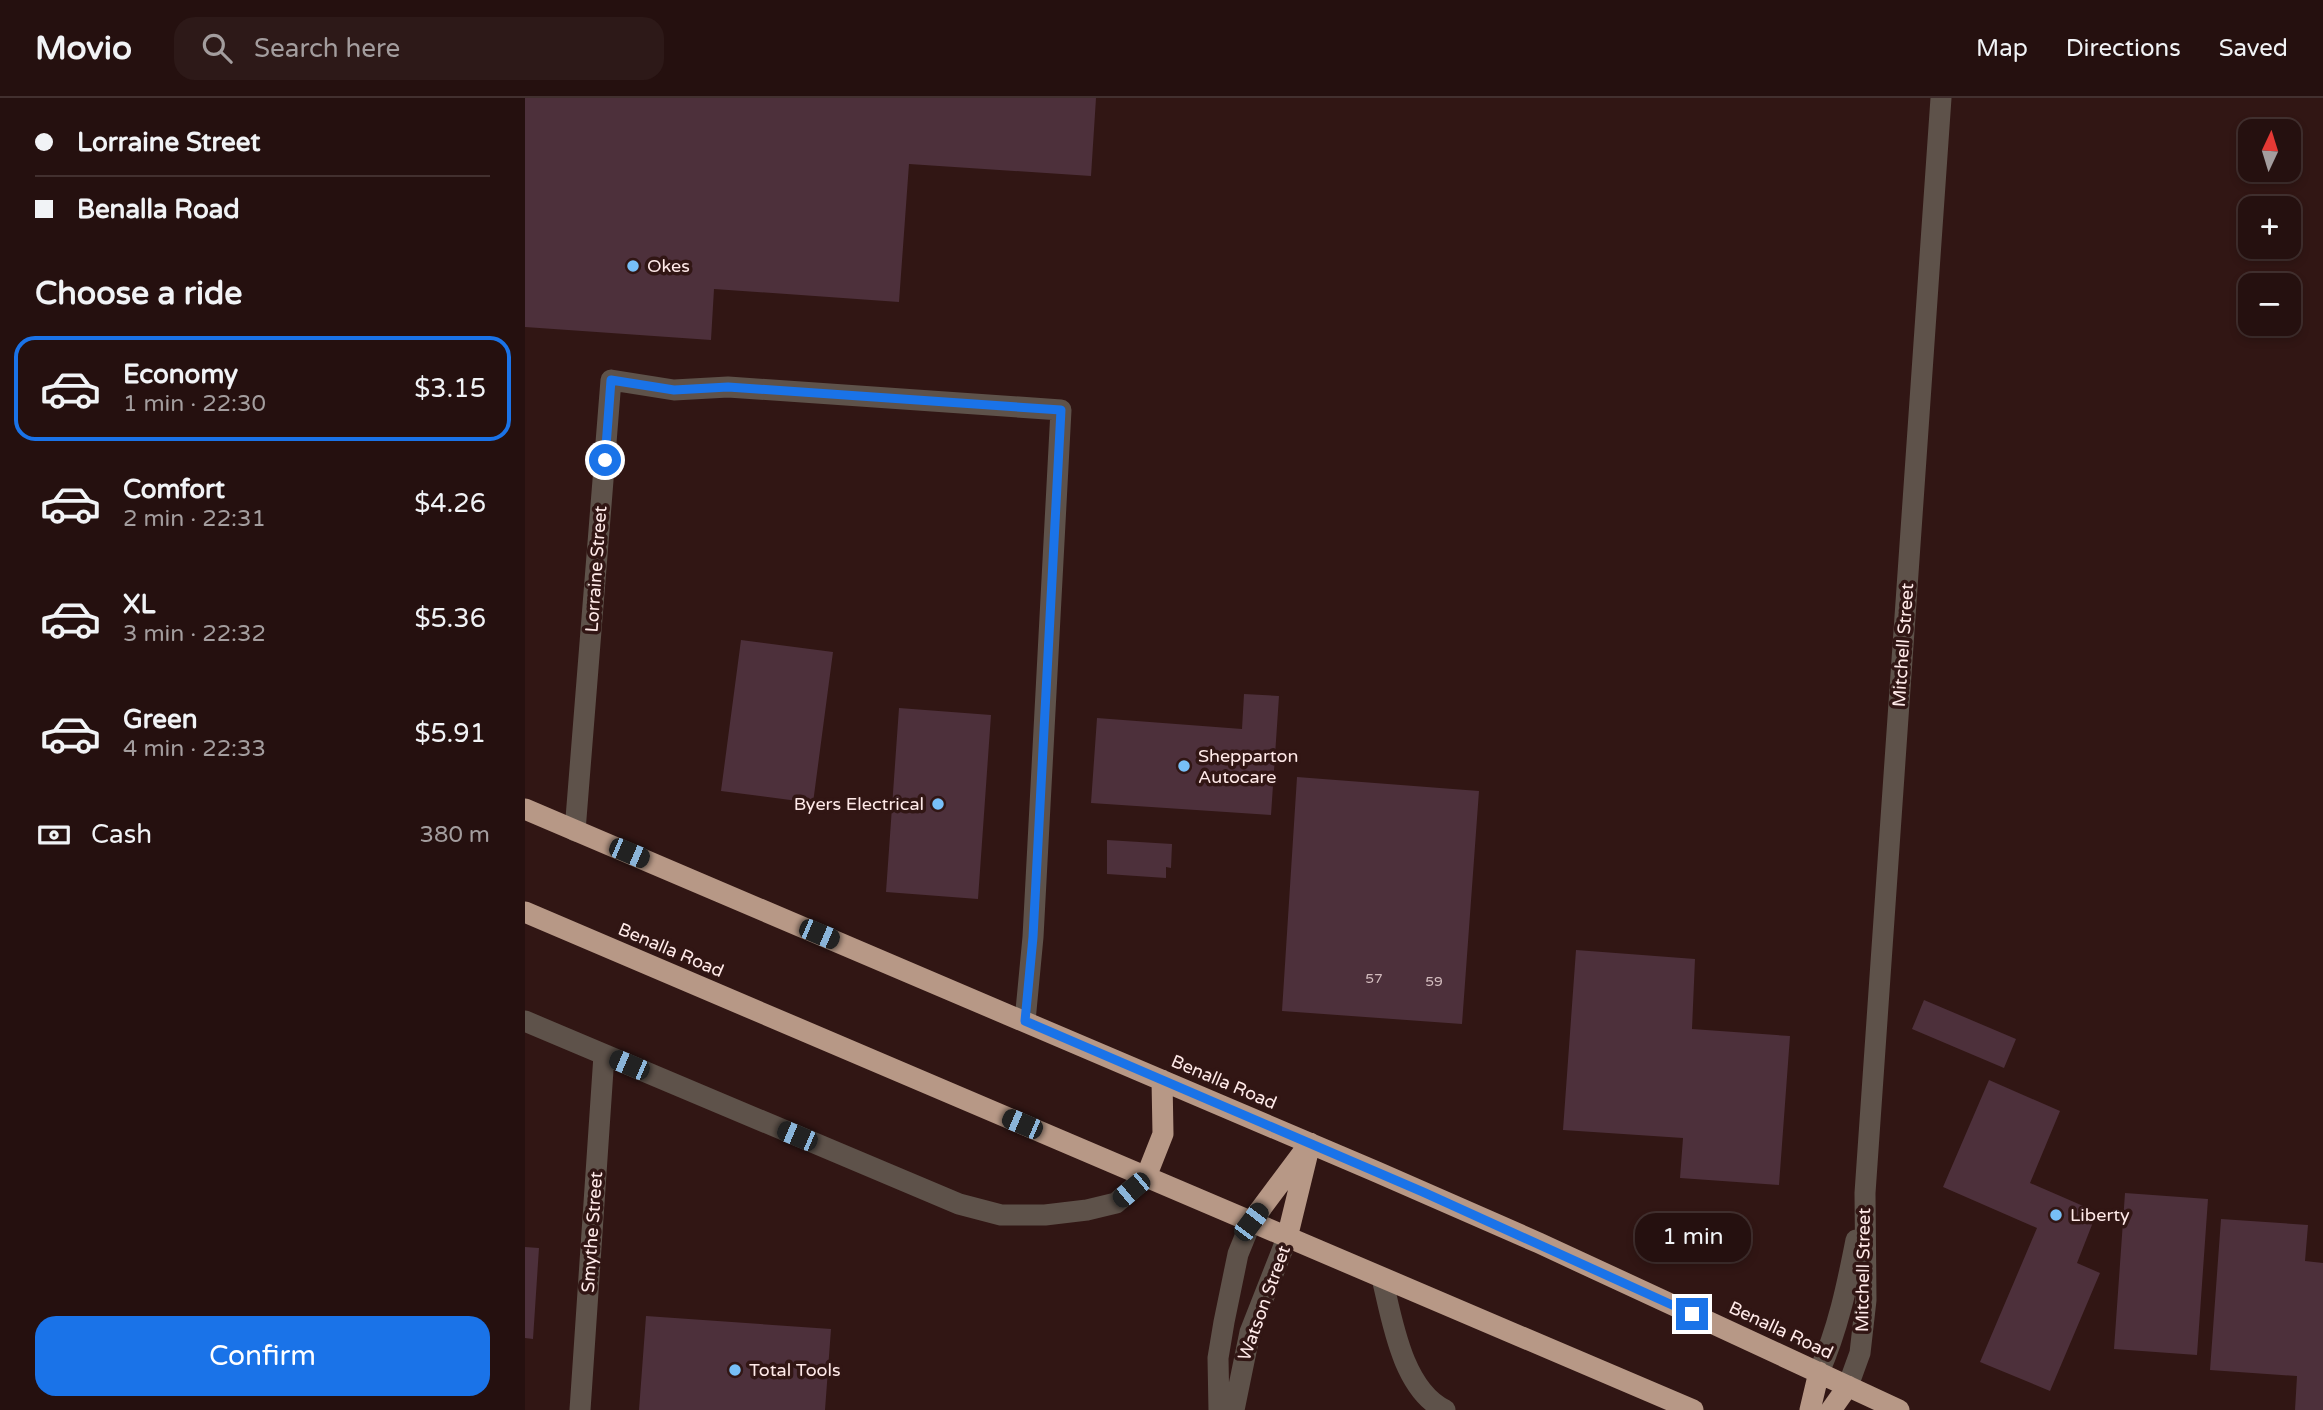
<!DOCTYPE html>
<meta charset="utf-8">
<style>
:root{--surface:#25100f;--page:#2d1918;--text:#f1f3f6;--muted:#a39d9e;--line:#42302f;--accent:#1a73e8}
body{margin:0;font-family:"Varela Round",sans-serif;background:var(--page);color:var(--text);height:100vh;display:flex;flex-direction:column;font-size:26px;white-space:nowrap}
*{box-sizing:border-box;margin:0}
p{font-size:23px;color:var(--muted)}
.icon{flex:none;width:38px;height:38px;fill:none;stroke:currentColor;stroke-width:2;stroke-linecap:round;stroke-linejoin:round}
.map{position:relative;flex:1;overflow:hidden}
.sheet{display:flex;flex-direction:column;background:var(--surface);width:525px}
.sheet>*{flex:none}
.hud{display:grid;align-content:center;height:154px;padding:0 35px;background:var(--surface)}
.needle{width:46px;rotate:4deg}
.buttons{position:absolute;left:1713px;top:21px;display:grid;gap:14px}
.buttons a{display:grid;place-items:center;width:63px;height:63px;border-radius:14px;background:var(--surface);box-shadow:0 4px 10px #0003,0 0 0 2px var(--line);font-size:35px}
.end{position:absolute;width:32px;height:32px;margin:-16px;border:9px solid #1a73e8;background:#fff;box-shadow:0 0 0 4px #fff}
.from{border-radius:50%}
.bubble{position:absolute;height:49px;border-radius:21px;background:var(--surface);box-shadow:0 4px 10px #0003,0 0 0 2px var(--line);font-size:23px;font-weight:600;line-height:49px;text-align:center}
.car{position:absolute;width:21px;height:42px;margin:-21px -10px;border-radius:9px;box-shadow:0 0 5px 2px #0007;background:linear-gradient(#222 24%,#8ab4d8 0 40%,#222 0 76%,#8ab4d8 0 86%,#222 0)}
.hud b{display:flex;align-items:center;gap:24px;height:66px;font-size:26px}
.hud b+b{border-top:2px solid var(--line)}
.hud i{width:18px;height:18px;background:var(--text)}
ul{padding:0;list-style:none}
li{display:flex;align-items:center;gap:21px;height:105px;margin:0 14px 10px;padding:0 21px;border:4px solid transparent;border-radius:21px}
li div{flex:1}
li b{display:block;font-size:26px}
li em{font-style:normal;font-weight:600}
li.on{border-color:var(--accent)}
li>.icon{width:63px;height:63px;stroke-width:1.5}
h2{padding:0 35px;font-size:32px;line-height:84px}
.pay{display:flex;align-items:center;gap:18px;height:77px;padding:0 35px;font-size:26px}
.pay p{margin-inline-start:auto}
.button{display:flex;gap:14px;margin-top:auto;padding:14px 35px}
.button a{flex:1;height:80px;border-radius:21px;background:var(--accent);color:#fff;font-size:28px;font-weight:600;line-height:80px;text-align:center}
header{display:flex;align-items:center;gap:42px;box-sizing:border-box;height:98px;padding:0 35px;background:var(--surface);border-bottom:2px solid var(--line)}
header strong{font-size:33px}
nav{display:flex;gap:38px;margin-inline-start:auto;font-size:24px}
.search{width:490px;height:63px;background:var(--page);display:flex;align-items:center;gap:18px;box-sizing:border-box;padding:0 24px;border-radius:21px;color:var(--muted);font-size:26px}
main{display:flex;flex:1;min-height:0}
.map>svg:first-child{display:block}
.building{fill:#4d303b}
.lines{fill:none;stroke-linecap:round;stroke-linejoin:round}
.minor{stroke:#5e524a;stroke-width:21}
.highway{stroke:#b79886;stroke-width:21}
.route{stroke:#1a73e8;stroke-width:9}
.poi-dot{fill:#77bff7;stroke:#311614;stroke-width:2.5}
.labels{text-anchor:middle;stroke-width:7;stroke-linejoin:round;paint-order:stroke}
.number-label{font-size:14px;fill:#d2bcbe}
.poi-label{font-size:18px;fill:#ffeae9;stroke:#311614;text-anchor:start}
.street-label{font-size:18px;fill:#ffeae9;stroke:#311614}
</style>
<header>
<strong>Movio</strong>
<div class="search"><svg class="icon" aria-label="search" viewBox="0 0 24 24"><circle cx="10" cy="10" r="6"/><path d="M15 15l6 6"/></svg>Search here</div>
<nav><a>Map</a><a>Directions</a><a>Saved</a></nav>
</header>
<main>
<section class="sheet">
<div class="hud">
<b><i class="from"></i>Lorraine Street</b>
<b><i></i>Benalla Road</b>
</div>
<h2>Choose a ride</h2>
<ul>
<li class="on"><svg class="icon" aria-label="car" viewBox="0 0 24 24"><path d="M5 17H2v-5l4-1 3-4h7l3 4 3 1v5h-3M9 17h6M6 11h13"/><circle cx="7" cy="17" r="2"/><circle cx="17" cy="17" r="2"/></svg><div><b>Economy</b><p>1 min · 22:30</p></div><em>$3.15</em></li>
<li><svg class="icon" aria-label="car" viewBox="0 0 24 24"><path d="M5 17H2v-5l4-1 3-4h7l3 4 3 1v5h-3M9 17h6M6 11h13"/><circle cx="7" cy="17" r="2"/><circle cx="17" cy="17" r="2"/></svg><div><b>Comfort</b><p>2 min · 22:31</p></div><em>$4.26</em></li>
<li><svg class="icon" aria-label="car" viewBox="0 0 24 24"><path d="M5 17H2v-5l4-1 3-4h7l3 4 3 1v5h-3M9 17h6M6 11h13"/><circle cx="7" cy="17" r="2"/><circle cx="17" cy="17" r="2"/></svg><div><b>XL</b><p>3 min · 22:32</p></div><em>$5.36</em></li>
<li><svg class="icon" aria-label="car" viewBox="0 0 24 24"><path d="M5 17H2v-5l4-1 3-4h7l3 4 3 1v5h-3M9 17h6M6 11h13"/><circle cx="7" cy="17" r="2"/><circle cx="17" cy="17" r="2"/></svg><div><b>Green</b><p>4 min · 22:33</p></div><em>$5.91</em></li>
</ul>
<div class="pay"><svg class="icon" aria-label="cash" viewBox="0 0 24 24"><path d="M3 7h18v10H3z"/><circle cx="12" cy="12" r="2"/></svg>Cash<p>380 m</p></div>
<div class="button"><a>Confirm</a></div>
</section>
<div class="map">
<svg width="1798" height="1312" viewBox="0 0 1798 1312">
<rect width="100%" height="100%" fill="#311614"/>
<path class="building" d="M0,0H571L566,78L384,66L374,204L189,191L186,242L0,229Z
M216,542L308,554L288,705L196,693Z
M719,596L754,598L746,717L566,705L572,620L717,631Z
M374,610L466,617L453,801L361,794Z
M772,679L954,693L937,926L757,913Z
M582,742L647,746L646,770L641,769V780L582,776Z
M1051,852L1170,861L1167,931L1265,938L1254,1087L1155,1080L1158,1040L1038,1032Z
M1399,902L1491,941L1479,970L1387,931Z
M1464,982L1535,1013L1505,1085L1572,1114L1552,1165L1575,1175L1525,1293L1455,1264L1512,1130L1418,1089Z
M1600,1095L1683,1101L1672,1257L1589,1251Z
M1696,1121L1783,1127L1780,1163L1798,1165V1312H1770L1772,1278L1685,1272Z
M0,1149L14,1150L8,1241L0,1240Z
M121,1218L306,1231L300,1312H114Z"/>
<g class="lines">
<path class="minor" d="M50,733L86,282L149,292L203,289L536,312L508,839L500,923
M0,923L434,1106L476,1117H520L562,1112L591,1105L621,1079
M857,1180C867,1221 877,1291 920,1312
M1294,1274C1313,1231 1322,1188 1331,1142
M1323,1288L1335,1255L1341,1202L1340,1095L1416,0
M55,1312L79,957
M694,1312L693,1260L699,1224L713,1156L726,1124
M709,1312L725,1234L762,1140"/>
<path class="highway" d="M0,711L852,1074L1014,1145L1374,1312
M0,814L1168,1312
M621,1079L638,1036L637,982
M726,1124L785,1045
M762,1140L783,1054
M1285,1312L1294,1274
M1306,1312L1323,1288"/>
</g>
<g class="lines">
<path class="route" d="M80,362L86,282L149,292L203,289L536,312L508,839L500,923L898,1094L1167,1216"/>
</g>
<g class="poi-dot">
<circle cx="108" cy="168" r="7"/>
<circle cx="659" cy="668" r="7"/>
<circle cx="413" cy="706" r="7"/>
<circle cx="1531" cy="1117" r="7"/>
<circle cx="210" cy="1272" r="7"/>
</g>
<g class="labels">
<g class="number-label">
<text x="849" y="885">57</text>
<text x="909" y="888">59</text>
</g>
<g class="poi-label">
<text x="122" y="174">Okes</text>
<text x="673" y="664">Shepparton<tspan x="673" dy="21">Autocare</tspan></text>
<text x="399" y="712" text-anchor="end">Byers Electrical</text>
<text x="1545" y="1123">Liberty</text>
<text x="224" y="1278">Total Tools</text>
</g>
<g class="street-label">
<text transform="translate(71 471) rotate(-86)" y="6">Lorraine Street</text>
<text transform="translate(1378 547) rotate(-86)" y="6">Mitchell Street</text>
<text transform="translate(146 852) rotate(23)" y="6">Benalla Road</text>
<text transform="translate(699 984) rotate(23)" y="6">Benalla Road</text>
<text transform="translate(67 1134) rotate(-86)" y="6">Smythe Street</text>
<text transform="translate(1338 1172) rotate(-89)" y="6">Mitchell Street</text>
<text transform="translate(739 1205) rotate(-70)" y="6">Watson Street</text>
<text transform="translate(1256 1232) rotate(25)" y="6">Benalla Road</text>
</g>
</g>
</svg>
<div class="buttons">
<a><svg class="needle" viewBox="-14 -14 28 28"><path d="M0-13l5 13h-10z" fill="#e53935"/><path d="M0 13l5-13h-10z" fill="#a39d9e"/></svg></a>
<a>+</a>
<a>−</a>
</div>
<i class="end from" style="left:80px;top:362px"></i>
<i class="end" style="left:1167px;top:1216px"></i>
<div class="bubble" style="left:1110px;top:1115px;width:116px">1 min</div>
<i class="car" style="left:104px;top:755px;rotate:113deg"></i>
<i class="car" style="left:294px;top:836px;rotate:113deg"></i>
<i class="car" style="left:104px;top:967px;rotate:293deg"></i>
<i class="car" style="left:497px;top:1026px;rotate:293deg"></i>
<i class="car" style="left:272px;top:1038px;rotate:293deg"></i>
<i class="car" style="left:606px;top:1092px;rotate:230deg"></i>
<i class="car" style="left:726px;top:1124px;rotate:37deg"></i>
</div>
</main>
